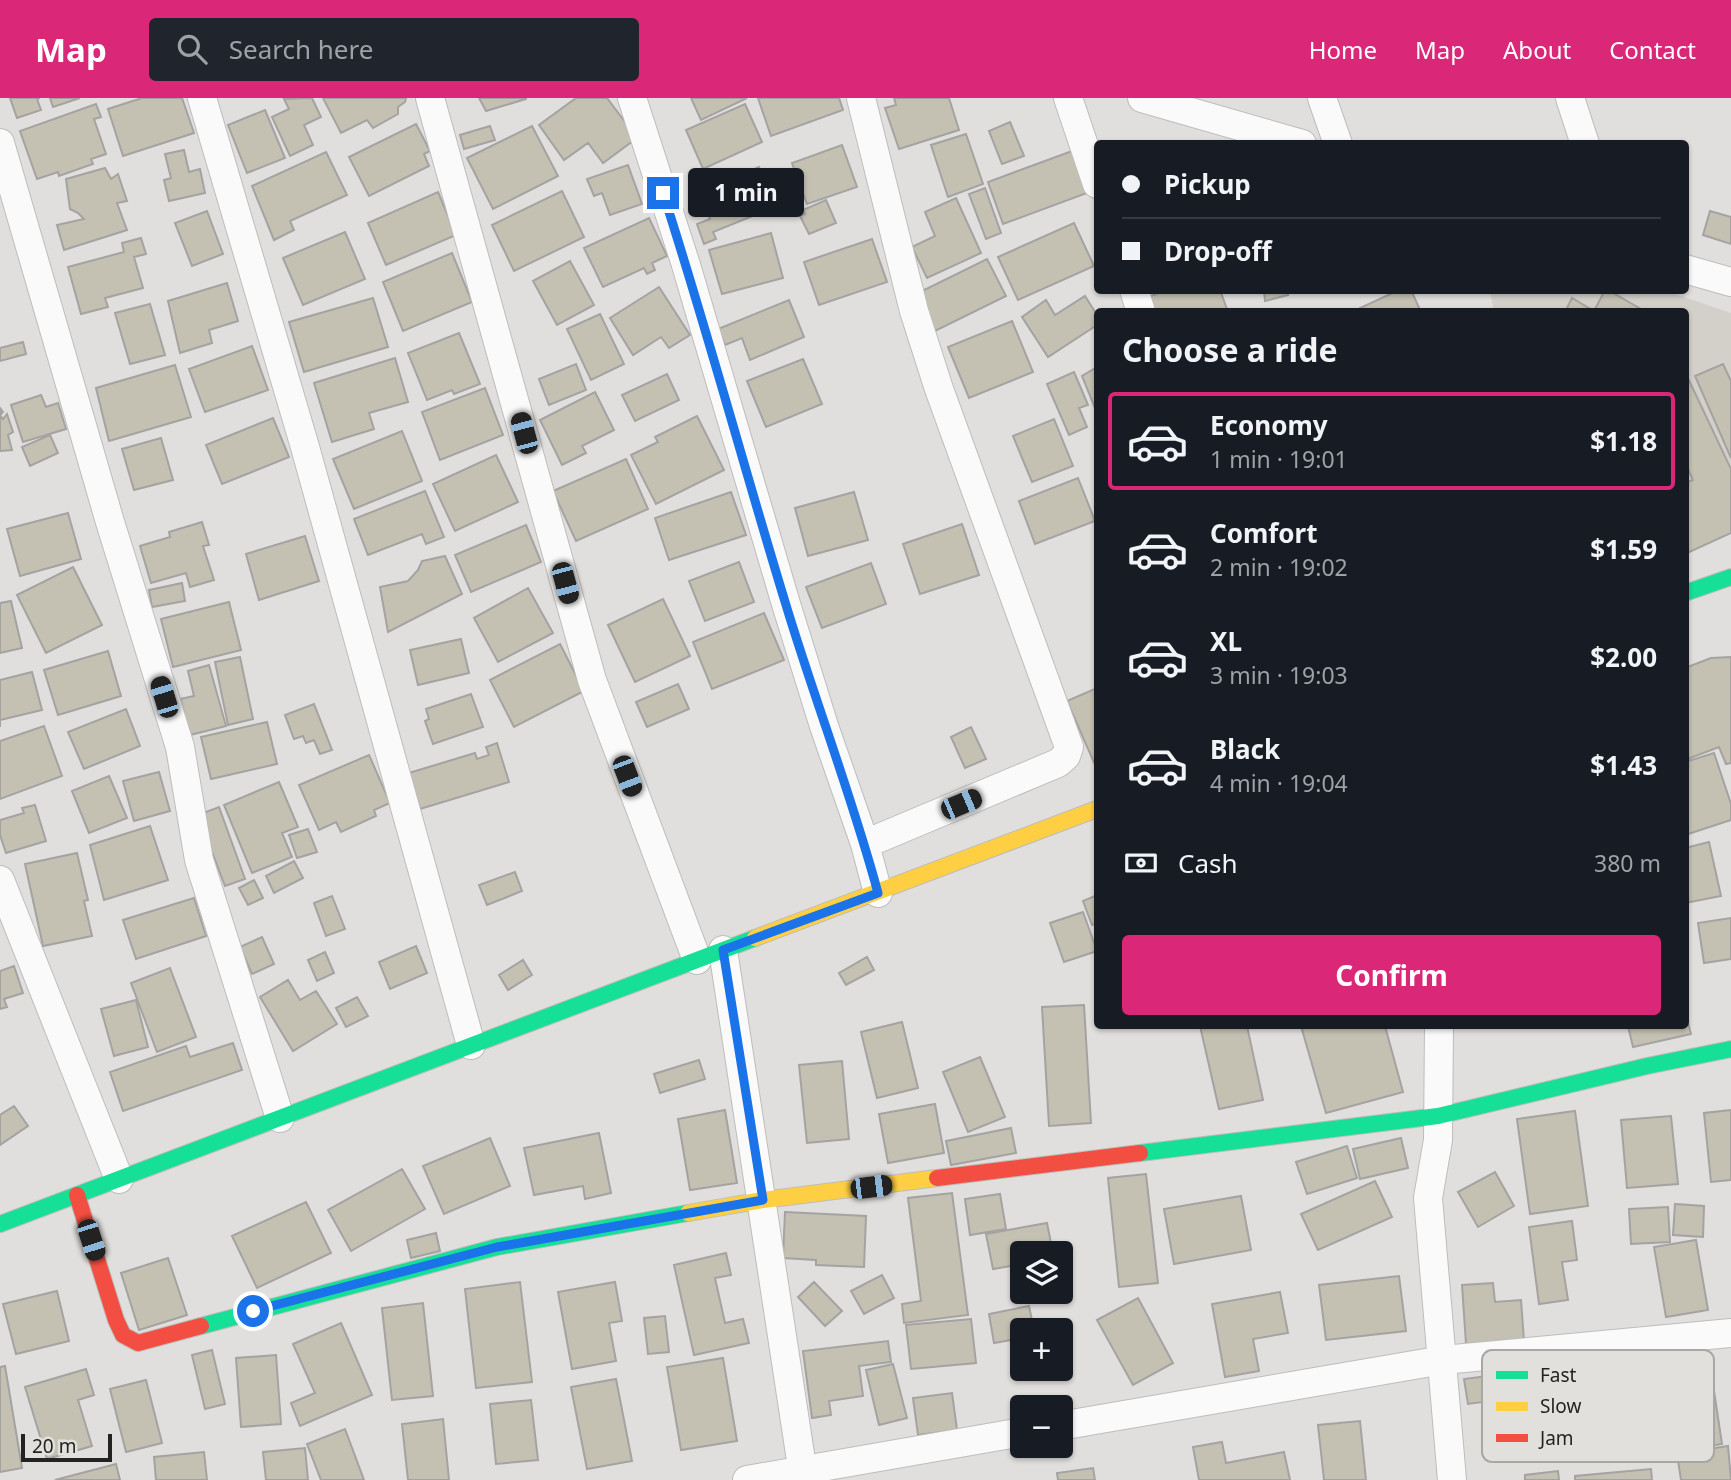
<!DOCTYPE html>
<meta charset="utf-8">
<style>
:root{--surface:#171b24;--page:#20242c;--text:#f1f3f6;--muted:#9ea1a6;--line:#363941;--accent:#db2777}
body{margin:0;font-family:"Noto Sans",sans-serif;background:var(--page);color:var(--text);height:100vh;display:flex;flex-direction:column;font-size:26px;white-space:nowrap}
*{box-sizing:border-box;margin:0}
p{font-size:23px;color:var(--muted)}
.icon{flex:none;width:38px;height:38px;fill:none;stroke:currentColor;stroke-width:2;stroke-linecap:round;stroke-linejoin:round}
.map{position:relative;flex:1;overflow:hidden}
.side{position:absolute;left:1094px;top:210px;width:595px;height:721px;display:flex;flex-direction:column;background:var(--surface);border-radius:7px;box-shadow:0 2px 5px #0004}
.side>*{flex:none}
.top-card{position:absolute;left:1094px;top:42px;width:595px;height:154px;border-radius:7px;box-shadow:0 2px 5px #0004;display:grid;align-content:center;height:154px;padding:0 28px;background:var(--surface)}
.buttons{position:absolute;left:1010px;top:1143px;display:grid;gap:14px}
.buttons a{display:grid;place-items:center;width:63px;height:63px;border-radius:7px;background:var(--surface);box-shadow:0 2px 5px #0004;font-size:35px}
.scale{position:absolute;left:21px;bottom:18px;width:91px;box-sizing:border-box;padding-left:7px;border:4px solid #232321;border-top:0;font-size:19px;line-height:24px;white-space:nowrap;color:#232321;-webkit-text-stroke:5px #e1e0dc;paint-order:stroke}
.end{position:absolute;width:32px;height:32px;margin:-16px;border:9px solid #1a73e8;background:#fff;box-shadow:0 0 0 4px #fff}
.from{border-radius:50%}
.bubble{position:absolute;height:49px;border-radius:7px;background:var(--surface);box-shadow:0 2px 5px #0004;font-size:23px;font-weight:700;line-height:49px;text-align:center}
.car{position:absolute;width:21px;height:42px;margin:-21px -10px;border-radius:9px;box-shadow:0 0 5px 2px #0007;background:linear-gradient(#222 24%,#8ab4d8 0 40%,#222 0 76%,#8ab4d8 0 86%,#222 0)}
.top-card b{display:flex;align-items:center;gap:24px;height:66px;font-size:26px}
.top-card b+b{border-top:2px solid var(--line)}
.top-card i{width:18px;height:18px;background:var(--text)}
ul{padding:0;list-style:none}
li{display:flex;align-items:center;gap:21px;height:98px;margin:0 14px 10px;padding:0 14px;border:4px solid transparent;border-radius:7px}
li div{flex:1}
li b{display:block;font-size:26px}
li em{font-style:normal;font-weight:700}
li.selected{border-color:var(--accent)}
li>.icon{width:63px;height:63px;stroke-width:1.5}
h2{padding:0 28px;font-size:32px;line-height:84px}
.pay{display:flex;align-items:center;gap:18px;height:77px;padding:0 28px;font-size:26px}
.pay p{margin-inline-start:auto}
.button{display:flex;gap:14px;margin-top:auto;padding:14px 28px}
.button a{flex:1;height:80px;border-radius:7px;background:var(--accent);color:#fff;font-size:28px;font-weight:700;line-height:80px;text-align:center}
header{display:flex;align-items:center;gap:42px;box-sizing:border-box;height:98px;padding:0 35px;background:var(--accent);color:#fff}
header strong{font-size:33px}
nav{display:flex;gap:38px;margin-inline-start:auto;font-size:24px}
.search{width:490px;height:63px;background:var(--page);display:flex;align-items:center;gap:18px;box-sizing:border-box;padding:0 24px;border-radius:7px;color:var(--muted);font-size:26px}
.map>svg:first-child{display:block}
.built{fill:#d2d0c9}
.building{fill:#c4c1b3;stroke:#a4a3a2;stroke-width:2}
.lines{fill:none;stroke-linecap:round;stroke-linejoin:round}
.street-casing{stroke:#bdbdbb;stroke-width:30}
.fast-casing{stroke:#bdbdbb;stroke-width:18}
.slow-casing{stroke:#bdbdbb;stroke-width:18}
.jam-casing{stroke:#bdbdbb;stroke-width:18}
.street{stroke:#fafafa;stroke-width:28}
.fast{stroke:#16e098;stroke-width:16}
.slow{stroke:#ffcf43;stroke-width:16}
.jam{stroke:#f24e42;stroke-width:16}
.route{stroke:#1a73e8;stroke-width:9}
.key{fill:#e1e0dc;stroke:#a8a7a4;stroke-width:2}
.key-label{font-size:19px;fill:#232321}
</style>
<header>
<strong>Map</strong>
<div class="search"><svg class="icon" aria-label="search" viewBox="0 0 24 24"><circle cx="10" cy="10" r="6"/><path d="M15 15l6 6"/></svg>Search here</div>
<nav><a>Home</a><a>Map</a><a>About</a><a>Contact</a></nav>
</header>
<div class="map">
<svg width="1731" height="1382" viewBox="0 0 1731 1382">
<rect width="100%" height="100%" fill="#e0dfdd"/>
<path class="built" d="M1490,193H1666L1731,215V436L1685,451V214L1494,213Z"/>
<path class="building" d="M10,0H40L37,1L41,12L17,20Z
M50,0H80L53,9Z
M142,0H182L194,35L123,58L108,11Z
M312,0L321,19L304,27L313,47L290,58L272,19L289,11L284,1Z
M323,0H406L405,4L398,9V16L373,30L367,22L341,35Z
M479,0H526V1L486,13Z
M576,0H607L637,40L603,65L588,45L564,62L539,27Z
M691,0H747L701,22Z
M758,0H839L843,12L771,38Z
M894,0H949L959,32L899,51L885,10L896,7Z
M96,6L101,19L94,21L106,56L91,61L93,66L59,78L58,74L37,81L20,33Z
M745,6L762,44L703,71L686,32Z
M265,12L285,60L247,75L228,27Z
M1010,24L1024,58L1002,66L989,33Z
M416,26L430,53L424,56L429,68L369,98L349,59Z
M490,28L495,42L464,51L460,37Z
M532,28L558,78L493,111L467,60Z
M966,36L983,86L948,99L931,47Z
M842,47L857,89L807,106L792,65Z
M184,52L189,74L200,71L205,95L169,103L164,82L171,80L165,56Z
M1072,53L1087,95L1003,126L988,84Z
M326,54L347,97L290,123L294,132L274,142L252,88Z
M628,67L642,106L610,117L602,95L594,98L587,81Z
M759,69L775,109L713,134L716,141L704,146L697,126L710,121L699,93Z
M105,70L111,81L118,76L127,103L117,105L127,132L64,152L57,127L84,121L78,115L70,111L66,81Z
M792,77L800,102L783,107L775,83Z
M985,90L1001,135L986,141L969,96Z
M562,93L584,139L514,173L492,127Z
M438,94L456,137L386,167L368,125Z
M956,100L981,155L927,180L912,149L935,138L925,114Z
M826,102L836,125L809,136L800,118L805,116L803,112Z
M207,113L223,156L192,168L175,125Z
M1710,113L1731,119V146L1703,137Z
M649,120L667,158L652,165L655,172L647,176L644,170L603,189L584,150Z
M1074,125L1094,168L1018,202L998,159Z
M345,134L365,181L303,207L283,160Z
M771,135L783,180L722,196L709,152Z
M141,140L146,156L134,159L143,190L105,200L108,209L81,216L68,169L124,154L122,145Z
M872,141L887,184L819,207L804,164Z
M452,155L472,204L403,233L383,184Z
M987,161L1006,198L933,234L914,197Z
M570,163L594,207L557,227L533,183Z
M227,185L238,223L209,232L212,245L180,255L168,203Z
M659,189L690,237L669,250L661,239L633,257L610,220Z
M1167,192H1220L1228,214H1152L1148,199Z
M1264,192H1286L1288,197L1265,203Z
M1399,192H1411L1421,214H1361L1360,210Z
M1605,192H1608L1646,214H1565L1572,200L1594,213Z
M1085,198L1097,217V227L1048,259L1022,219L1046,202L1055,217Z
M373,200L388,249L304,274L289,224Z
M789,202L804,239L750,262L742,240L725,247L718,231Z
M150,206L165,257L130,266L115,215Z
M600,216L624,266L591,282L567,231Z
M1012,223L1033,274L969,300L948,249Z
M459,235L480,286L454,296L452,292L427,302L408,255Z
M23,244L26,256L0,263V250Z
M252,248L268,292L205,314L189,271Z
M395,260L408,304L369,315L374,331L332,344L314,285Z
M803,261L822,306L766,329L747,283Z
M576,266L586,292L549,307L539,281Z
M1723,266L1731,283V360L1695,278Z
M175,267L191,319L109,343L96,290Z
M1097,269V315L1082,278Z
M1074,274L1088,307L1079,310L1087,329L1069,337L1047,286Z
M667,276L679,302L635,323L622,297Z
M1686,276L1731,371V435L1685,456V385L1693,382L1685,365Z
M485,290L503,337L440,362L422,314Z
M595,294L614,332L582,348L586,355L562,367L540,322Z
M41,297L46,309L58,305L66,331L23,344L11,307Z
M0,310L3,314L0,317L3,321L7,316L13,334L8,337L12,352L0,353Z
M697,318L724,372L656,406L631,357L658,344L655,339Z
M273,320L289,359L222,386L206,347Z
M1054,321L1073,368L1032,384L1013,338Z
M402,333L422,383L354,411L333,361Z
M50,337L58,355L30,368L22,349Z
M161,340L173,382L134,392L122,351Z
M496,357L518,404L455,433L433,386Z
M626,361L648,411L576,443L553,393Z
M1078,380L1095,423L1035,446L1019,403Z
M425,393L444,439L426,446L422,436L368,457L354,421Z
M731,394L746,437L669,462L655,420Z
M854,394L868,442L808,458L795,410Z
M68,415L81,461L20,478L7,431Z
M202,424L209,447L203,448L214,482L190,489L186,475L151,485L140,448L170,439L169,434Z
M962,426L979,477L920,496L903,446Z
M526,427L541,464L471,494L455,457Z
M305,438L319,483L259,502L246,456Z
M445,458L462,496L388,534L380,489L408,483L418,472L422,463Z
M739,464L754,504L705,523L689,483Z
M871,465L886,506L822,530L806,489Z
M73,469L102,527L46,555L17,497Z
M182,485L185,503L152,509L149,492Z
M528,490L553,535L498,564L474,520Z
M663,501L690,558L635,584L608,527Z
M11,503L22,550L0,555V505Z
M229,504L241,552L173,569L161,521Z
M764,515L784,562L712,591L693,544Z
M461,541L469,575L418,587L410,552Z
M560,546L584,593L514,629L490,582Z
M108,553L121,598L58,617L44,572Z
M240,559L253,621L228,627L215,564Z
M1731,559V665L1726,666L1719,649L1685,662V570L1711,560Z
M209,567L226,628L190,637L180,601L194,598L188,573Z
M32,574L42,612L0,622V629V582Z
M678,586L689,611L647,629L636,604Z
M1097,590V669H1096L1067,603Z
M471,596L483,629L433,646L425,623L429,621L426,611Z
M314,606L332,652L320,656L314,642L306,645L303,638L294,641L285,617Z
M126,611L140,648L84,671L68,634Z
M267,624L277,666L211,681L201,639Z
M44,628L62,678L0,701V643Z
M971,629L986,661L965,670L951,639Z
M497,645L509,684L420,711L409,675L475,655L477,661L489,657L486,649Z
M1714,655L1731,706V722L1685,737V664Z
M369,657L390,705L374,712L376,718L341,734L336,724L319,732L299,687Z
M159,674L170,713L134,723L123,683Z
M109,678L127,720L89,735L72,693Z
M279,684L298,729L282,735L292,759L252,775L224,707Z
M35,707L46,743L6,755L0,737V722L24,715L22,710Z
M219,709L245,781L225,788L198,717Z
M150,728L168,782L104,802L90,747Z
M308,731L317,754L297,760L289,737Z
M1709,744L1721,798L1685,805V750Z
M77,755L88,802L84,803L92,838L43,848L25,766Z
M294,763L303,780L274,795L266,778Z
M515,774L522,793L487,807L479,787Z
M254,782L263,800L248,807L239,790Z
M1097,797V825L1092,827L1083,803Z
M332,798L345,831L326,838L314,805Z
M194,800L206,838L136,861L123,822Z
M1083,814L1097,853L1064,864L1050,825Z
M1731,820V861L1704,865L1698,825Z
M262,839L274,866L252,876L240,849Z
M416,848L427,875L390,891L379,864Z
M325,854L334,875L317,883L308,862Z
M867,859L874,872L846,887L839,875Z
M523,862L532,877L508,892L499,877Z
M14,868L23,895L4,901L7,909L0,911V873Z
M170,870L196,939L157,954L131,885Z
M288,882L300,902L316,893L337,926L293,953L260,899Z
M357,899L368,918L346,929L336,910Z
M136,902L148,949L114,958L101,911Z
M1084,907L1091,1025L1049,1028L1042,909Z
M1685,913L1691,936L1633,949L1628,928H1685Z
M902,924L918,990L877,1000L861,934Z
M1200,928H1247L1263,1002L1219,1011Z
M1301,928H1385L1403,994L1326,1015Z
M233,945L242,972L123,1013L110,974L186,948L190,959Z
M980,959L1005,1019L968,1034L943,974Z
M699,962L705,981L660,995L654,976Z
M842,963L849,1041L807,1045L799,967Z
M935,1006L944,1055L888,1065L879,1016Z
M14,1008L28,1028L0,1047V1017Z
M725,1012L737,1085L690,1092L678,1021Z
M1731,1012V1082L1711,1084L1704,1015Z
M1575,1013L1588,1108L1530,1116L1517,1021Z
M1671,1018L1678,1086L1627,1090L1621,1022Z
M1011,1030L1016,1055L951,1067L946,1043Z
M599,1035L611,1095L585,1101L583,1088L534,1097L524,1050Z
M490,1040L510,1088L444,1116L423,1068Z
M1401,1040L1408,1070L1360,1081L1353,1051Z
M1347,1048L1357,1080L1307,1096L1296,1064Z
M402,1071L425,1111L351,1153L328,1112Z
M1495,1074L1514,1108L1478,1129L1458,1094Z
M1146,1076L1158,1185L1119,1189L1108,1080Z
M1375,1083L1392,1119L1318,1152L1301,1116Z
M952,1095L968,1217L904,1225L902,1206L921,1203L908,1100Z
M1000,1096L1006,1131L970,1137L965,1101Z
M1241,1098L1251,1152L1174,1166L1164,1111Z
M306,1104L331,1155L257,1190L232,1138Z
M1675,1106L1704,1108L1703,1139L1673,1137Z
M1668,1109L1670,1144L1631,1146L1629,1111Z
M785,1114L866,1118L864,1169L816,1167V1162L783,1160Z
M1572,1123L1577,1162L1562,1164L1568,1202L1539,1206L1529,1129Z
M1047,1125L1053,1155H1022V1166L993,1171L986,1136Z
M436,1135L440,1153L411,1160L407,1142Z
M1696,1142L1708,1212L1666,1219L1654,1149Z
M726,1155L731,1177L715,1180L725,1225L743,1221L749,1245L694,1257L674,1167Z
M168,1160L187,1217L139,1232L121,1175Z
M882,1177L894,1200L864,1216L851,1193Z
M1399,1178L1406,1233L1326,1242L1319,1187Z
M520,1184L532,1284L476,1290L465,1191Z
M615,1184L622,1223L609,1225L616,1263L572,1271L558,1194Z
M814,1184L842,1213L825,1228L798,1199Z
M1493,1185L1495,1204L1521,1202L1524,1243L1466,1246L1462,1187Z
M57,1193L69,1243L16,1256L3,1206Z
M1280,1194L1288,1235L1253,1241L1259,1273L1225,1279L1212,1206Z
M1138,1200L1173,1265L1133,1287L1097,1222Z
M423,1205L433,1298L392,1302L382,1210Z
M1029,1208L1034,1232H1022V1240L994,1245L989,1216Z
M665,1218L669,1254L648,1256L644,1220Z
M971,1221L976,1265L911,1271L906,1227Z
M341,1225L372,1297L300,1328L291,1305L315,1295L293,1246Z
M888,1243L891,1264L859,1268L863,1298L829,1303L831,1317L812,1320L803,1253Z
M212,1252L225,1306L205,1311L192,1257Z
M276,1257L281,1326L241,1329L236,1260Z
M723,1260L737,1343L681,1352L667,1269Z
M1709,1260L1722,1346L1682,1352L1669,1266Z
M893,1266L907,1320L879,1327L866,1272Z
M5,1268L22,1370L0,1374V1269Z
M86,1271L94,1297L78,1302L92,1348L47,1361L25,1289Z
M1494,1277L1498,1302L1468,1306L1464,1281Z
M616,1281L632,1363L587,1371L571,1289Z
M146,1282L162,1345L126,1354L110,1291Z
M952,1295L957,1332L918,1337L913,1300Z
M531,1302L538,1362L496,1366L490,1306Z
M443,1321L449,1382H408L402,1326Z
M1360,1323L1366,1382H1324L1318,1327Z
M345,1331L364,1382H321L307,1346Z
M1222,1344L1226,1365L1284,1354L1290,1382H1199L1193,1349Z
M1728,1348L1731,1382H1681L1677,1356Z
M305,1350L308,1382H266L263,1354Z
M204,1354L207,1382H156L154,1359Z
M116,1366L120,1382H55Z
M1093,1370L1095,1382H1058L1057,1375Z
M1651,1371L1652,1382H1575V1378Z
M1558,1373L1559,1382H1525V1377Z"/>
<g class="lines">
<defs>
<path id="street" d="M202,0L305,349L471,947
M430,0L592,582L697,862
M632,0L686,167L786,506L824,628L865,746L878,795
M861,0L914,213L939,291L1069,649L1066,658L1058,665L865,746
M1068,0L1097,86
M1142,0L1302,46
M1322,0L1338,46
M1570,0L1585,46
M0,45L110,424L180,649L199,762L280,1020
M1685,171L1731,184
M1134,192L1141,214
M0,782L119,1081
M723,852L804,1382
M1439,928L1438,1042L1428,1100L1452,1382
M1060,1328L1443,1262L1731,1235
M747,1382L1022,1334"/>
<path id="fast" d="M1685,495L1731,479
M1140,1055L1438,1018L1647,968L1731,951
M0,1126L755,840
M201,1228L497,1149L688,1115"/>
<path id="slow" d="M755,840L1097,711
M688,1115L763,1102L937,1080"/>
<path id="jam" d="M937,1080L1140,1055
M77,1097L116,1222L123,1237L138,1245L201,1228"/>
</defs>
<use href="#street" class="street-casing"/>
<use href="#fast" class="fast-casing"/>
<use href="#slow" class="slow-casing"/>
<use href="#jam" class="jam-casing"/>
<use href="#street" class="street"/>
<use href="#fast" class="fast"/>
<use href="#slow" class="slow"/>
<use href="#jam" class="jam"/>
</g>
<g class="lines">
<path class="route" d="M253,1213L497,1149L763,1102L723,852L878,795C852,698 815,603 786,507C744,370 707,231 663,95"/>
</g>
<rect x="1482" y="1252" width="232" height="112" rx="10" class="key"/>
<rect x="1496" y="1273" width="32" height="8" fill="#16e098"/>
<rect x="1496" y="1304" width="32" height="9" fill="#ffcf43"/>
<rect x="1496" y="1336" width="32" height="8" fill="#f24e42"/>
<g class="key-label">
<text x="1540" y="1284">Fast</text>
<text x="1540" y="1315">Slow</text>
<text x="1540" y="1347">Jam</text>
</g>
</svg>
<div class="buttons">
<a><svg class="icon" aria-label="layers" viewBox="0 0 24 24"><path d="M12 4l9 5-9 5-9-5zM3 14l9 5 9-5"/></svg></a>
<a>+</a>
<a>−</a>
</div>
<div class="scale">20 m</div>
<i class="end from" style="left:253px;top:1213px"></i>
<i class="end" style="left:663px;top:95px"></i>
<div class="bubble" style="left:688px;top:70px;width:116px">1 min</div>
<i class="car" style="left:524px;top:335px;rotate:345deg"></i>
<i class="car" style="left:565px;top:485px;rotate:165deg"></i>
<i class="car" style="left:164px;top:599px;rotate:343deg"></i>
<i class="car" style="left:627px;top:678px;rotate:159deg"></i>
<i class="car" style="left:961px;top:706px;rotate:67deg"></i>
<i class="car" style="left:871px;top:1089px;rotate:83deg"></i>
<i class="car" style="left:91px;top:1142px;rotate:162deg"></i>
<div class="top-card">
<b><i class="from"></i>Pickup</b>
<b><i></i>Drop-off</b>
</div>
<section class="side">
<h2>Choose a ride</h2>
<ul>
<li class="selected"><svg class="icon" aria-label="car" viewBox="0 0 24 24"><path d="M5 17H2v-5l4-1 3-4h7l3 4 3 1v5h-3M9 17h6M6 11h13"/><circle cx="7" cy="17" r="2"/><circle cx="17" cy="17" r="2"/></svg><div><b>Economy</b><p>1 min · 19:01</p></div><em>$1.18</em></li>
<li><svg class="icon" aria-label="car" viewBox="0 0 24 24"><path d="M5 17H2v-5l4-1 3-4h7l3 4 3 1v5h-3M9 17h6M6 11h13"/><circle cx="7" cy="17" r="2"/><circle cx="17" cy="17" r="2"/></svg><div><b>Comfort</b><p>2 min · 19:02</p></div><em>$1.59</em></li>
<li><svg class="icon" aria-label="car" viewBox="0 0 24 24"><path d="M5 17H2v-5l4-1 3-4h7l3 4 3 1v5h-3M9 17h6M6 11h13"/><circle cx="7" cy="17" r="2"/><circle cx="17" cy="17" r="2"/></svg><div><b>XL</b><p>3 min · 19:03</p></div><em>$2.00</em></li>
<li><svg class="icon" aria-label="car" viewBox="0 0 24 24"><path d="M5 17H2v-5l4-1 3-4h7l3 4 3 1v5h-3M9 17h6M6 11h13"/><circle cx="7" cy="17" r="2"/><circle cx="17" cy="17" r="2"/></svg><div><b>Black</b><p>4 min · 19:04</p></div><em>$1.43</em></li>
</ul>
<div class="pay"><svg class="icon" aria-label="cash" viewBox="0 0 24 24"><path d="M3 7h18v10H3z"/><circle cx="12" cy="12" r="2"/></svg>Cash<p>380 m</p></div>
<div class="button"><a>Confirm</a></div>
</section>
</div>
